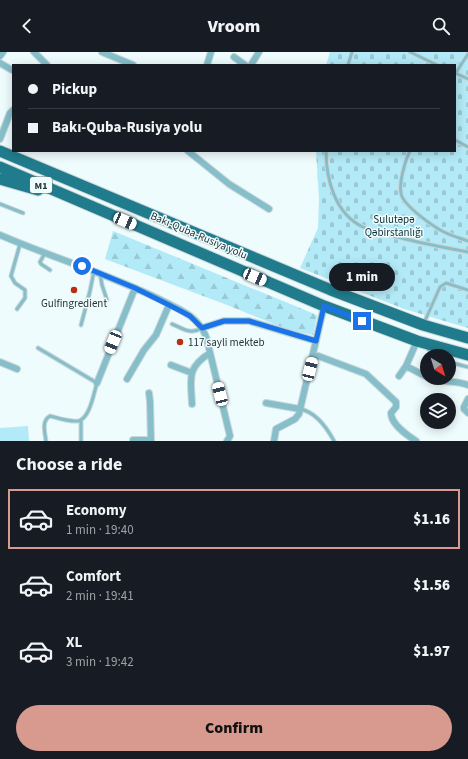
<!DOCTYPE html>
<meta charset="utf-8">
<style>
:root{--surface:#171b24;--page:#242831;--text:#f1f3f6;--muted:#9ea1a6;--line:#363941;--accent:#d89a8f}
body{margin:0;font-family:"Source Sans 3",sans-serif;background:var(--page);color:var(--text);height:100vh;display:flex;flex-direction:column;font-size:15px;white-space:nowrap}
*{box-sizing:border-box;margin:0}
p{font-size:13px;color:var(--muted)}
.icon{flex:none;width:22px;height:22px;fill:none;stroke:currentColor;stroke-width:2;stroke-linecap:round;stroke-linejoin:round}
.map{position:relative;height:389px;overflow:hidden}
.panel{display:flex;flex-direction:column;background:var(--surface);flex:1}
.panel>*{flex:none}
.banner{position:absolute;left:12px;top:12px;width:444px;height:88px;border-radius:0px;box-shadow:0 2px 10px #0003;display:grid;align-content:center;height:88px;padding:0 16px;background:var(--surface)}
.needle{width:26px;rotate:142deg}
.fabs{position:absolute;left:420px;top:297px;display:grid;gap:8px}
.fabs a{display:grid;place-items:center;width:36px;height:36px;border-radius:50%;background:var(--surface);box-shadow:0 2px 10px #0003;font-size:20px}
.end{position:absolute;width:18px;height:18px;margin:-9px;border:5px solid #1a73e8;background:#fff;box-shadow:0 0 0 2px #fff}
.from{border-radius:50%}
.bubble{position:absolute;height:28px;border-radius:14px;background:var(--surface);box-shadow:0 2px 10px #0003;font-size:13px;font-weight:800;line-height:28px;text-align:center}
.car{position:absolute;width:12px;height:24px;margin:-12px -6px;border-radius:5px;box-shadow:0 0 3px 1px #0007;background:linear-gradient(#fff 24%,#345 0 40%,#fff 0 76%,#345 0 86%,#fff 0)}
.banner b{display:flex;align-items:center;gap:14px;height:38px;font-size:15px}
.banner b+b{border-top:1px solid var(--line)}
.banner i{width:10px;height:10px;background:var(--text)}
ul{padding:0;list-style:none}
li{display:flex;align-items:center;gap:12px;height:60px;margin:0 8px 6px;padding:0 8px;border:2px solid transparent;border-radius:0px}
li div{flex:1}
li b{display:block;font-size:15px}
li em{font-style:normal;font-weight:800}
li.current{border-color:var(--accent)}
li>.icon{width:36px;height:36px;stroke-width:1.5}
h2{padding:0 16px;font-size:18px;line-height:48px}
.primary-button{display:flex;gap:8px;margin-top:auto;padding:8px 16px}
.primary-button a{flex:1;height:46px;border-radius:24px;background:var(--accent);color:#111;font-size:16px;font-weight:800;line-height:46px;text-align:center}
header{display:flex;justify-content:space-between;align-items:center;height:52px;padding:0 16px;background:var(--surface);font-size:18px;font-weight:800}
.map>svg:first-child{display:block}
.forest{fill:url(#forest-firs)}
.cemetery{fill:url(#cemetery-stones)}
.garden{fill:#b2eaf7}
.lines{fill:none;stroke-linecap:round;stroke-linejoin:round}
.service-casing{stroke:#cbd8da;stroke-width:5}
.minor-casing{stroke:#cbd8da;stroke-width:8}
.trunk-casing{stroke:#cbd8da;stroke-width:13}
.service{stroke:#86beca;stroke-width:3}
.minor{stroke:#86beca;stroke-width:6}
.trunk{stroke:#207c8c;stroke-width:11}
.route{stroke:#1a73e8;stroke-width:5}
.poi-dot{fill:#ba2e11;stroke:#effcfe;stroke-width:1.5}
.labels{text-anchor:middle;stroke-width:3;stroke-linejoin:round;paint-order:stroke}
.shield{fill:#effcfe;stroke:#647072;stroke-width:1}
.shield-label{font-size:10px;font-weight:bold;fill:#283436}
.park-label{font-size:11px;fill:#0e3138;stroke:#effcfe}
.street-label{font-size:11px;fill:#283436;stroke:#effcfe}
.poi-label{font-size:11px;fill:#283436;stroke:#effcfe}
</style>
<header><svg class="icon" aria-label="back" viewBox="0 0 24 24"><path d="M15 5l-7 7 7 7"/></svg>Vroom<svg class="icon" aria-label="search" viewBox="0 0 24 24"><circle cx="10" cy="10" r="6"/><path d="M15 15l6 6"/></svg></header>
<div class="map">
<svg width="468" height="389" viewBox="0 0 468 389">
<defs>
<pattern id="forest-firs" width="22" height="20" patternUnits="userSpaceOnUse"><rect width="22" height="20" fill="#b2eaf7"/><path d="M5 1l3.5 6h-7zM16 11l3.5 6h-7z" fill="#99c9d4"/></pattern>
<pattern id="cemetery-stones" width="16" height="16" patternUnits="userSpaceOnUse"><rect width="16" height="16" fill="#b2eaf7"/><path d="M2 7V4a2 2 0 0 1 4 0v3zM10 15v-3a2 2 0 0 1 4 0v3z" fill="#99c9d4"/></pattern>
</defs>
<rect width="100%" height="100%" fill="#effcfe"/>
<path class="forest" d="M113,179L317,263L313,283L289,278L227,253L105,207Z"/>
<path class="cemetery" d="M330,0H468V276L404,257L300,216L318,176L319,147L316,99H455V13H326Z"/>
<path class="garden" d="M28,374L29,389H0V376Z"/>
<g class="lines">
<defs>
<path id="service" d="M410,0L437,13
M348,13L352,0
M455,21L468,27
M455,22L468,2
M455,88L468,95
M326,99C326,127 335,162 363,175C376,181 391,183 405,187C426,192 447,196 468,200
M410,99C405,109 399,130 401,141C402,153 434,175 444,180C452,184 460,186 468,189
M0,152L23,161
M45,201L40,210L41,212L50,218
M100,221L102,233L107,248
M17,257L25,246V238L15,231L11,224L20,192
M424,271L440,235L446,231L468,238
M172,272C184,277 190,283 202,276
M81,273L90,239L94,219
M38,296L97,331C94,340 90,367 78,369C70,370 58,366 50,364C41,369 45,381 46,389
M428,297L439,304
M449,310L468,315
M300,357C316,360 327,376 334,389
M81,368V389"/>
<path id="minor" d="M34,0L47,13
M102,0L133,13
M0,4L3,0
M234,5L245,13
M0,11L12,18
M207,13L211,0
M251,13L259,0
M0,87L10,61L13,58
M188,99L229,132L269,157
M0,183C53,206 109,222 161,248C172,254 186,259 195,268C201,274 205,280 207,288L230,384L227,389
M202,276L224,269H249L316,289
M313,302L366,322L396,350V355L391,361C391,372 408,384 416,389
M0,310L17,317
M171,313L192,321
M406,314L427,325
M399,324L406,314L417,289
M429,326C442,331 455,328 468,333
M127,327L144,298L156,283L169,253
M97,331L135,236
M149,341L150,349L151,389
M468,347L464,355V357L468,361
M266,351L300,357
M192,352C191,327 186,316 210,301
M133,388H151
M274,389L276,377L295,367L299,362L324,254"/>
<path id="trunk" d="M0,99L331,238L423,273L468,286
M0,115L324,254L417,289L468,303
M0,127L38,138"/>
</defs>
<use href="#service" class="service-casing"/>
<use href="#minor" class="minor-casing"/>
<use href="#trunk" class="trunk-casing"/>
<use href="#service" class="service"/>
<use href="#minor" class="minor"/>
<use href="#trunk" class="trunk"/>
</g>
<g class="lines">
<path class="route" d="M82,214L135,236L169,253L190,264L202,276L224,269H249L316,289L324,254L362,269"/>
</g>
<g class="poi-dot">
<circle cx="74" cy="238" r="4"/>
<circle cx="180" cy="290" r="4"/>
</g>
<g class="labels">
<rect class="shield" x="30" y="125" width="22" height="16" rx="3"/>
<g class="shield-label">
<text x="41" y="137">M1</text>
</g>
<g class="park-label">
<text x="394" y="171">Sulutəpə<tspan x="394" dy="13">Qəbirstanlığı</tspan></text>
</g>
<g class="street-label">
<text transform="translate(199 183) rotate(23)" y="4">Bakı-Quba-Rusiya yolu</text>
</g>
<g class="poi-label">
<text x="74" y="255">Gulfingredient</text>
<text x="188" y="294" text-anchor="start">117 sayli mekteb</text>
</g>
</g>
</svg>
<div class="fabs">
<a><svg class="needle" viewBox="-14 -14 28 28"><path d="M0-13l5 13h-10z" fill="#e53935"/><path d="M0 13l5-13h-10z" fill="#9ea1a6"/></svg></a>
<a><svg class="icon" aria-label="layers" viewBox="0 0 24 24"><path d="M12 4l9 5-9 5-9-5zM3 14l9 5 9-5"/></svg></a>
</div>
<i class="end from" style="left:82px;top:214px"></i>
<i class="end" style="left:362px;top:269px"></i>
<div class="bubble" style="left:329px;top:211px;width:66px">1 min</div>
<i class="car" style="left:125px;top:169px;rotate:113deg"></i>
<i class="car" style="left:255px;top:225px;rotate:113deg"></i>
<i class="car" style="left:113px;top:290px;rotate:202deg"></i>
<i class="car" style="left:310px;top:317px;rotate:14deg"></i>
<i class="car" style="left:220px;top:342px;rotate:346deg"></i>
<div class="banner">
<b><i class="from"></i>Pickup</b>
<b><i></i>Bakı-Quba-Rusiya yolu</b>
</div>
</div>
<section class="panel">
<h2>Choose a ride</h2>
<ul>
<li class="current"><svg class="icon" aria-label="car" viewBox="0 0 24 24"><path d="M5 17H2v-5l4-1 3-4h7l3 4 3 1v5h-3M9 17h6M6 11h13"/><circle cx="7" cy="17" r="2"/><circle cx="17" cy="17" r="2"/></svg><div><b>Economy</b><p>1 min · 19:40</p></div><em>$1.16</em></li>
<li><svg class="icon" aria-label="car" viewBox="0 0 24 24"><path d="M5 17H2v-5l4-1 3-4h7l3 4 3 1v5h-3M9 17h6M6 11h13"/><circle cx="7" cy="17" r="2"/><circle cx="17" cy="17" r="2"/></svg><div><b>Comfort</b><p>2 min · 19:41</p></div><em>$1.56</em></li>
<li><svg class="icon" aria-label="car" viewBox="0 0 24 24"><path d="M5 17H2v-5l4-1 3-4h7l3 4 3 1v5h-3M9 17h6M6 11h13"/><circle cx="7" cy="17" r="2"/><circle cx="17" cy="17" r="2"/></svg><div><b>XL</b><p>3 min · 19:42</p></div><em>$1.97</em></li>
</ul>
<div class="primary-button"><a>Confirm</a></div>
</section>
